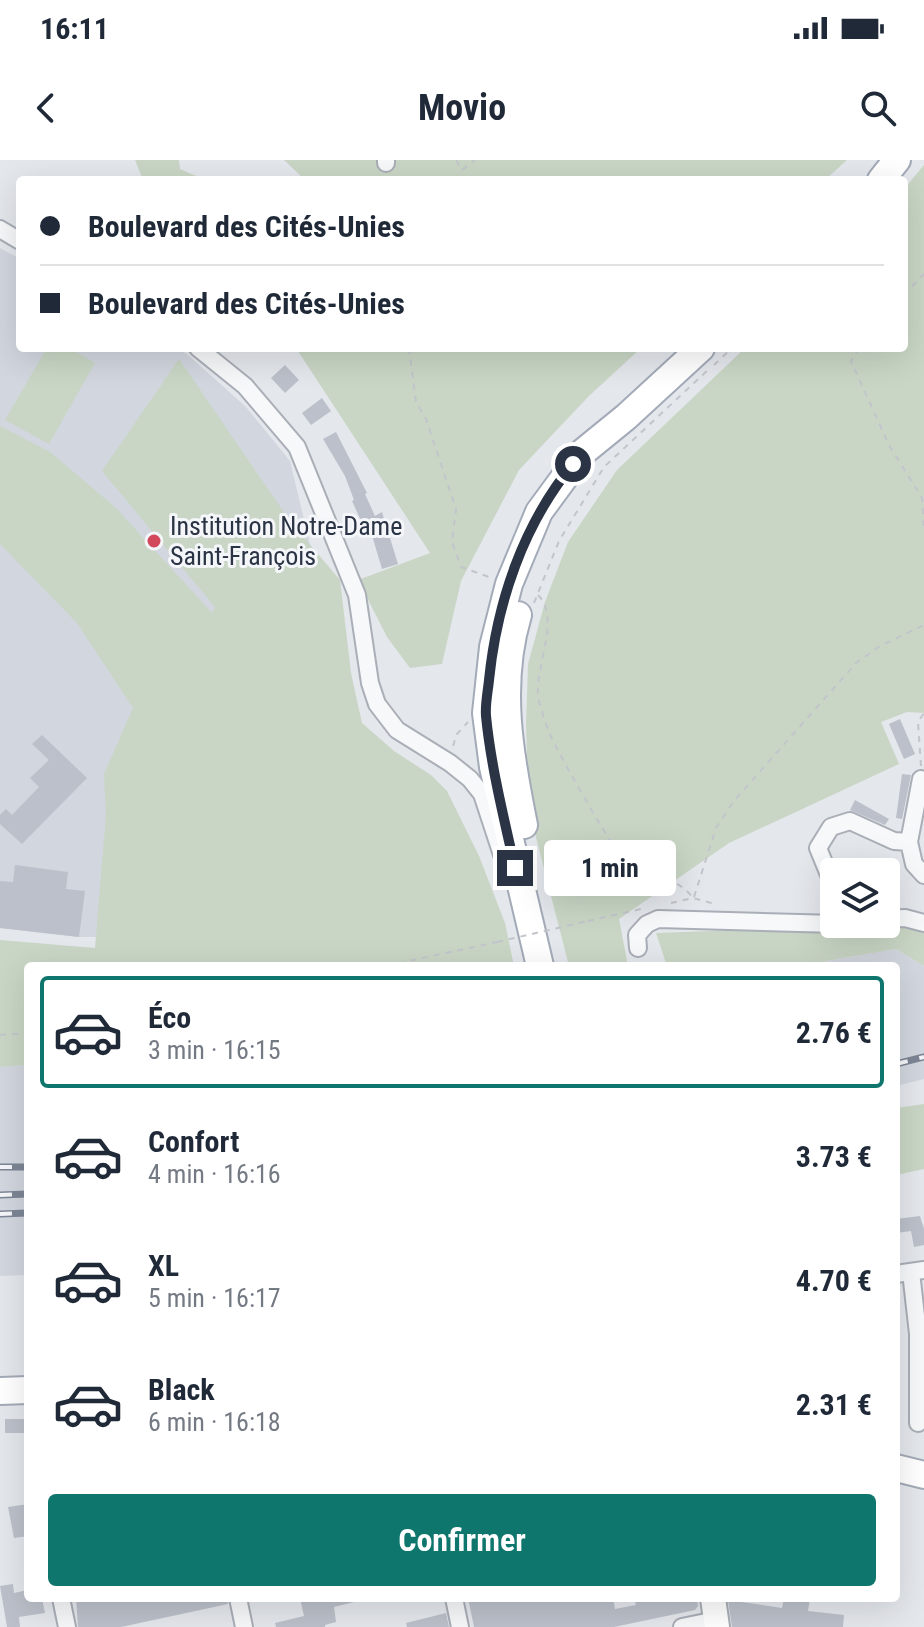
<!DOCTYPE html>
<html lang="fr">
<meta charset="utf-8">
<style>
:root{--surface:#fff;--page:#f2f2f3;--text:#1f2937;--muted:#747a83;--line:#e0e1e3;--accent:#0f766e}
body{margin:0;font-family:"Roboto Condensed",sans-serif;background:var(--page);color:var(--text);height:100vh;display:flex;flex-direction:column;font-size:30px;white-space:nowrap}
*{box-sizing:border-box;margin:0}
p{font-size:26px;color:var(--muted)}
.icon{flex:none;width:44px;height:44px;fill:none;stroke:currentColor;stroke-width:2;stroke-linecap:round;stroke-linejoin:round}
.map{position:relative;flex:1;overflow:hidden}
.drawer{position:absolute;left:24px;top:802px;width:876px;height:640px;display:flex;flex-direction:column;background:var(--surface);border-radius:8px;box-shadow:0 8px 32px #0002}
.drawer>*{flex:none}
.guide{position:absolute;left:16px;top:16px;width:892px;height:176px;border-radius:8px;box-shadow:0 8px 32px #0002;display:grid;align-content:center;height:176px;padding:0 24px;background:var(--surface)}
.tools{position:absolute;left:820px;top:698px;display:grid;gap:16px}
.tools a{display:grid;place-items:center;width:80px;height:80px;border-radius:8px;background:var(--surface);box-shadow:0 8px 32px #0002;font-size:40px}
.end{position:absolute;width:36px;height:36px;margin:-18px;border:10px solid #2b3445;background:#fff;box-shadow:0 0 0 4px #fff}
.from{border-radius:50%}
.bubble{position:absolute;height:56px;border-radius:8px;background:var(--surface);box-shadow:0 8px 32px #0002;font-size:26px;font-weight:700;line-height:56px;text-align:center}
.guide b{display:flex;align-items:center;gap:28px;height:76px;font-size:30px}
.guide b+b{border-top:2px solid var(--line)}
.guide i{width:20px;height:20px;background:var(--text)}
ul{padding:14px 0 0;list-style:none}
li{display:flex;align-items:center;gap:24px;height:112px;margin:0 16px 12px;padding:0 8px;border:4px solid transparent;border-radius:8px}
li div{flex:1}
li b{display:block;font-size:30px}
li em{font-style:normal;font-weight:700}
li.on{border-color:var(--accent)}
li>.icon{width:72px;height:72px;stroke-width:1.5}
.action{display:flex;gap:16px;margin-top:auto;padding:16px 24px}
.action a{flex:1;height:92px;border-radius:8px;background:var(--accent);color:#fff;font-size:32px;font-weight:700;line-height:92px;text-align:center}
.status{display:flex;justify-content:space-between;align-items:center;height:56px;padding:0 40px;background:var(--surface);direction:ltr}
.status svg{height:22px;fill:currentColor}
header{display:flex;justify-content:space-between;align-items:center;height:104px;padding:0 24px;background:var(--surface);font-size:36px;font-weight:700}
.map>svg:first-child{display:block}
.built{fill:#d2d6de}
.green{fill:#c9d6c5}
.building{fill:#bbc0ca}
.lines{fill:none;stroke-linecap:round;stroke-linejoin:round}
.street-casing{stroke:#a9aeb7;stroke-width:20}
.secondary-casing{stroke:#a9aeb7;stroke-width:28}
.primary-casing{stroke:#a3abb8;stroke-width:30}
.path{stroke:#c2c5cb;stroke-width:2;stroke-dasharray:6 6;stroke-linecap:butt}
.street{stroke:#f7f8fa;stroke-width:16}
.secondary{stroke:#fff;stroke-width:24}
.primary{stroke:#fff;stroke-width:26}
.rail-casing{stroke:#7d8696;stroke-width:7}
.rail{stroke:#f4f6f9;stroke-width:4;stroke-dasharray:12;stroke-linecap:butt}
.path-bridge{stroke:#c2c5cb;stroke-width:2;stroke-dasharray:6 6;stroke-linecap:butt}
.route{stroke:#2b3445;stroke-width:10}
.poi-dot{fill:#d1495b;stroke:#f4f6f9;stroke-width:3}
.labels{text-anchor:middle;stroke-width:6;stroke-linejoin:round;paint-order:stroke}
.poi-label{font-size:26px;fill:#2b3445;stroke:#f4f6f9;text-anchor:start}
</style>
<div class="status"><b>16:11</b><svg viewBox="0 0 49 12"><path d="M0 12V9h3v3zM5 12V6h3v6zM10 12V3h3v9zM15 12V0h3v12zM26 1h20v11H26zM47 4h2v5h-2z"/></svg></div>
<header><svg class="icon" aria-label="back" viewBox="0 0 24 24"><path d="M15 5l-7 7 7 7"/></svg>Movio<svg class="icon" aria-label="search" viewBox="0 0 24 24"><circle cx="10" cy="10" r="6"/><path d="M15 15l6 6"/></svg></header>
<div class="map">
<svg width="924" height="1467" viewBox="0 0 924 1467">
<rect width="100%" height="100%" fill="#e4e7ec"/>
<path class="built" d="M0,88L20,99V188H176L188,195L246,247L290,301L328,460L107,777H79L0,768Z
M896,789L924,806V919L896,926V806H797Z
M28,905V1115L0,1116V907Z"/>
<path class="green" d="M135,0H179L180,9L205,20H143Z
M284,0H847L825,20H305Z
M924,5V553L907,552L881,562L899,604L729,683L619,759L628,806H569L529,650L526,565L528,504L545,442L568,382L617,310L745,188H904V29Z
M47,188H69L95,203L49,284L5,260Z
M296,188H641L589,236L519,310L461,421L442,504L410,508L387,477L358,420L430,393Z
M179,199L290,361L340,420L351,513L362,563L394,591L431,615L447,631L479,696L505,763L514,806H28V905L0,907V780L95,788L106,655L104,614L133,548L77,463L0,384V266L50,292L116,348L212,453L215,447L102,311Z
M897,764L924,773V806L896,789L797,806H667L656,773Z
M924,944V1009L896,1015V948Z"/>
<path class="building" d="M285,205L299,220L285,233L271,218Z
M322,238L331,251L311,265L302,253Z
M336,272L367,333L365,334L375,356L382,352L398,404L382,409L371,372L367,374L352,341L354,340L345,316L323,279Z
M900,559L915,594L904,599L889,564Z
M42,575L87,618L22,684L0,664V655L6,649L12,655L39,627L30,618L49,600L32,584Z
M902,614L911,615L902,659L896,658Z
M855,640L889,659L885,665L850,650Z
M15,705L68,712L66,729L85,731L79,777L0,768V721L13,722Z
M920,1056L924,1069V1085L914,1087L911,1071L896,1073V1059Z
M5,1259H28V1273H5Z
M28,1344V1376L14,1378L8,1347Z
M13,1424L14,1433L28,1430V1438H42L45,1453L19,1457L20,1467H7L0,1426Z
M76,1438H227L228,1444L121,1467H78Z
M300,1438H354V1442L334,1447L336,1462L325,1465V1467H276L275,1463L304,1456Z
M468,1438H613L615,1449L636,1445L634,1438H662L663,1441L697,1438L698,1446L695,1450L614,1467H474Z
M784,1438H810L808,1451L844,1455L843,1467H732L728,1440L782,1448Z
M446,1453L449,1467H407L406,1463Z"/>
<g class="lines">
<defs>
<path id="street" d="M386,0V3
M0,69L20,81
M198,188L245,226L297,287L357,435L370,523L377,544L397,570L450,603L470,619L482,634L504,701
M909,682L914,704L924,715
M834,727L818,688L831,667L850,661L894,681L909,682L921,619
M886,759L905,758L924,763
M638,788L637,775L647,764L658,759L837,764
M911,1112L918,1174V1263
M896,1114L924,1110
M61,1438L67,1467
M238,1438L244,1467
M454,1438L460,1467
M682,1467L716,1460"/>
<path id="secondary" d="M713,1438L717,1467"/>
<path id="primary" d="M881,20L897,0
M518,455C497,525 510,596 524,665
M540,806L493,607L486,553L493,487L509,424L539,352L583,292L626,257L701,188
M0,1231L28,1230
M896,1308L924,1315"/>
</defs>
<use href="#street" class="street-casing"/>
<use href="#secondary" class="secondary-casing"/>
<use href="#primary" class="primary-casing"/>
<path class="path" d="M456,0L462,10L475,0
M904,135L924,114
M409,188L416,242L426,259L456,349L452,382L461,407L489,417
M859,188L851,201L889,285L922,338L924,371
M714,205L732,188
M538,435C561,458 535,507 538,536C540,547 545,561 549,572C554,586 612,688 620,694C642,713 675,714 693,738
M534,443L559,381L604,307L709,209
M453,586L457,574L468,562
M921,606L918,562L924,553
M694,737L716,668L733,642L856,503L880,486L924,465
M671,743L693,738L715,744
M588,761L641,749
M400,806L404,802L497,782
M0,875L28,873"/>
<use href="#street" class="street"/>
<use href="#secondary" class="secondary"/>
<use href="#primary" class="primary"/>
<defs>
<path id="rail" d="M896,904L924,897
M0,1007H28
M0,1035L28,1034
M0,1054L28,1053"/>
</defs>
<use href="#rail" class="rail-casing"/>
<use href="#rail" class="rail"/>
<path class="path-bridge" d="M497,782L588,761"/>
</g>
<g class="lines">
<path class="route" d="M515,708C504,658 491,607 486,556C485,544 488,531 489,520C497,442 523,365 573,304"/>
</g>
<circle class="poi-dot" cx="154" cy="381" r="8"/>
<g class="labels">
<g class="poi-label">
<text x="170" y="375">Institution Notre‐Dame<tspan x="170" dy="30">Saint‐François</tspan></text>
</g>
</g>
</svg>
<div class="tools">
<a><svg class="icon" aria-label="layers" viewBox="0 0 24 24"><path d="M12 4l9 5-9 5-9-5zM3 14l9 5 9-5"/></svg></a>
</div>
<i class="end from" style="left:573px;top:304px"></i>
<i class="end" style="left:515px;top:708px"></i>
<div class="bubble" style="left:544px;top:680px;width:132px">1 min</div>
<div class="guide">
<b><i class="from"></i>Boulevard des Cités-Unies</b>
<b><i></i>Boulevard des Cités-Unies</b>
</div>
<section class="drawer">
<ul>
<li class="on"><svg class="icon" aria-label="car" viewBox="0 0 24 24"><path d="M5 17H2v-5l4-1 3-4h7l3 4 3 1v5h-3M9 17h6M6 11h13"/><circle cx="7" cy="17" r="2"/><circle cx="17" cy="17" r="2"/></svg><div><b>Éco</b><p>3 min · 16:15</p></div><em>2.76 €</em></li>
<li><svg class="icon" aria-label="car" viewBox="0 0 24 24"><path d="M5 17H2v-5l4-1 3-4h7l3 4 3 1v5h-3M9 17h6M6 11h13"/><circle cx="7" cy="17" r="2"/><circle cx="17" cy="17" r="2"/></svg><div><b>Confort</b><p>4 min · 16:16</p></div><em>3.73 €</em></li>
<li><svg class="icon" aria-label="car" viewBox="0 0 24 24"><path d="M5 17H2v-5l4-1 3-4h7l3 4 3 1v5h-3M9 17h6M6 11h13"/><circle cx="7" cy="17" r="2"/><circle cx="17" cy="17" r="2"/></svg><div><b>XL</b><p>5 min · 16:17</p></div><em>4.70 €</em></li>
<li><svg class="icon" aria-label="car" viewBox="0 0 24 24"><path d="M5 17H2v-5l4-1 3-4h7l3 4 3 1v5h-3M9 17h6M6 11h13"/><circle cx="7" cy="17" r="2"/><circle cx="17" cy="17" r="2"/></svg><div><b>Black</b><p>6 min · 16:18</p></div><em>2.31 €</em></li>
</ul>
<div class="action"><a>Confirmer</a></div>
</section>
</div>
